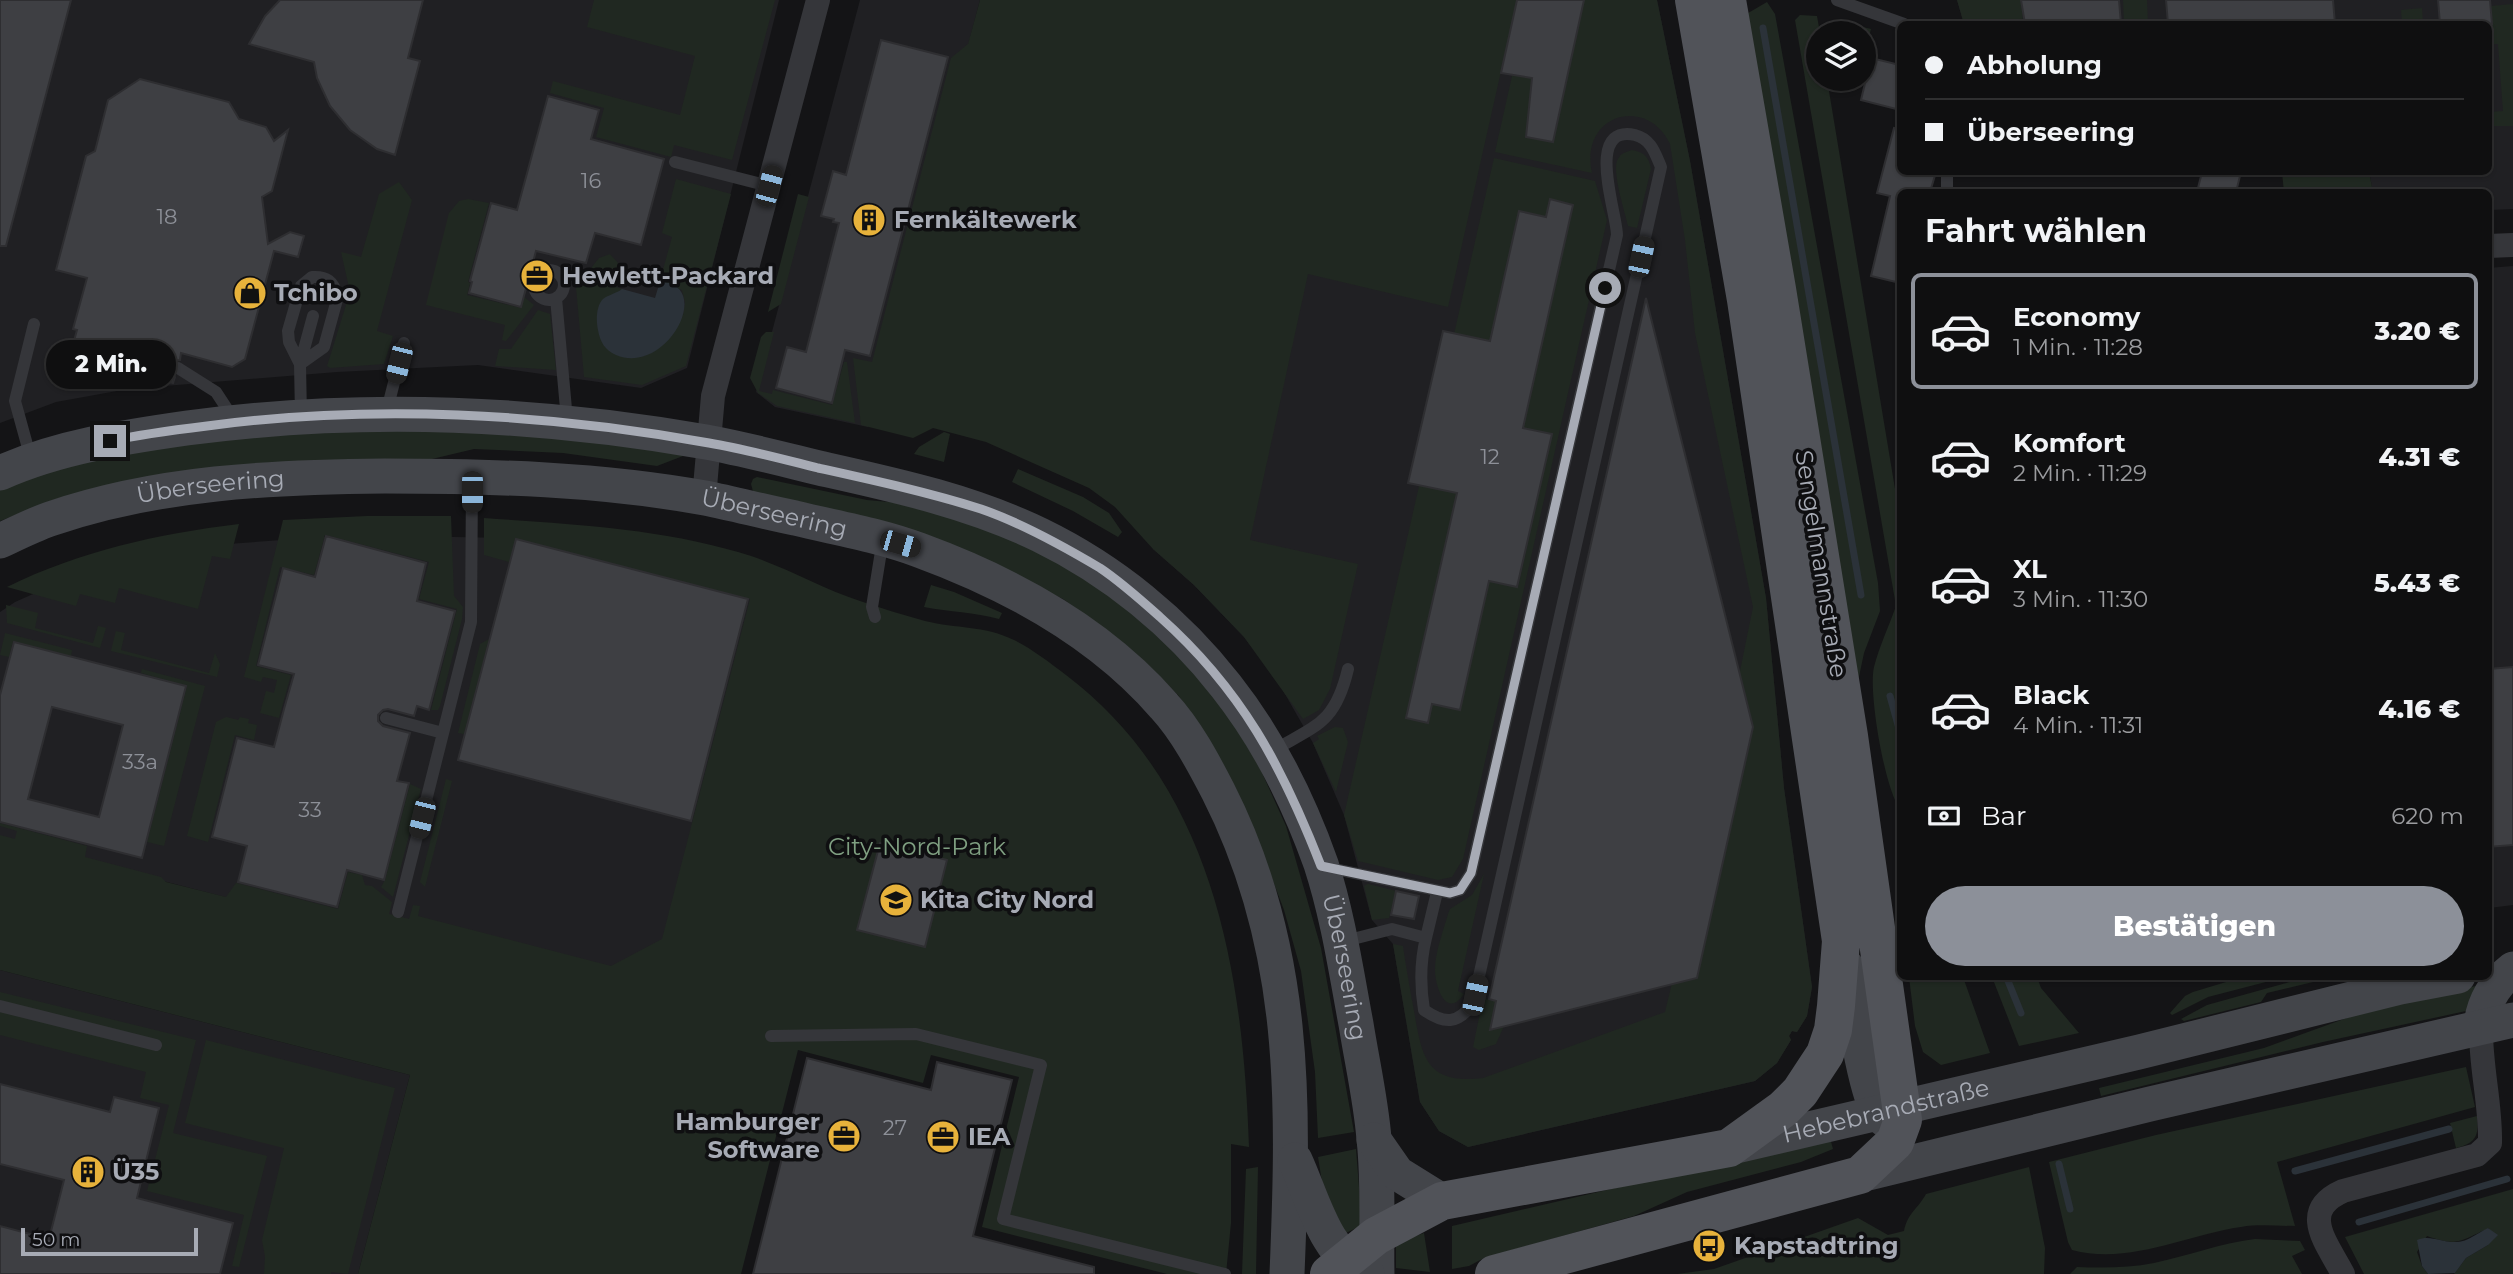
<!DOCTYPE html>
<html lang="de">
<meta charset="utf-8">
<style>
:root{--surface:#0f0f10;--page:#181819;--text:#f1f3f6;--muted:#9b9c9f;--line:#2f2f30;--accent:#8c9099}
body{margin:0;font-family:Montserrat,sans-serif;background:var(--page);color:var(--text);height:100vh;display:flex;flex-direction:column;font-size:26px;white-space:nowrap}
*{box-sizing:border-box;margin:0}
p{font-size:23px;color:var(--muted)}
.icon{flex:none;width:38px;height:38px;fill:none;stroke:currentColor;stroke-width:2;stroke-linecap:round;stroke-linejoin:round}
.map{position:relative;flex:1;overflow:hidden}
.details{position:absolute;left:1897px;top:189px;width:595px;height:791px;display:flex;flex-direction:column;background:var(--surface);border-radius:10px;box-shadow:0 2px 5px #0004,0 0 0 2px var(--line)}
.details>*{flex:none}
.banner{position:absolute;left:1897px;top:21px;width:595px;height:154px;border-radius:10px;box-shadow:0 2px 5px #0004,0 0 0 2px var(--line);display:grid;align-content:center;height:154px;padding:0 28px;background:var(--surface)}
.fabs{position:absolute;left:1806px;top:21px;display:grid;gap:14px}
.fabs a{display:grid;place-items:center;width:70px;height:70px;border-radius:50%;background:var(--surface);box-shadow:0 2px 5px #0004,0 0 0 2px var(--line);font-size:35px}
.scale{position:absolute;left:21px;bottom:18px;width:177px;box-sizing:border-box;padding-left:7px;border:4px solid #a7abb5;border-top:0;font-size:19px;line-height:24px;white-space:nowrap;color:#a7abb5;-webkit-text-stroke:5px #0f0f11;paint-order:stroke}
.end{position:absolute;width:32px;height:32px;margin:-16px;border:9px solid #a7abb5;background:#111;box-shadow:0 0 0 4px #111}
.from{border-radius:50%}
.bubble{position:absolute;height:49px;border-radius:24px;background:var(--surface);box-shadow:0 2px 5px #0004,0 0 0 2px var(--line);font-size:23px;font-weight:800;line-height:49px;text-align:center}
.car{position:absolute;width:21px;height:42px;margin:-21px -10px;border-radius:9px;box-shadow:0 0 5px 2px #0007;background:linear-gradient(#222 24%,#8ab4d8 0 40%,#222 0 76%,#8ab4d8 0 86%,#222 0)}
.banner b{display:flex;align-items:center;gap:24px;height:66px;font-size:26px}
.banner b+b{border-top:2px solid var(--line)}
.banner i{width:18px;height:18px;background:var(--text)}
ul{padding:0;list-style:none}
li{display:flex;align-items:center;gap:21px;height:116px;margin:0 14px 10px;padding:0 14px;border:4px solid transparent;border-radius:10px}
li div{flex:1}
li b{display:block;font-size:26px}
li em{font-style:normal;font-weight:800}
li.selected{border-color:var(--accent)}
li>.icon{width:63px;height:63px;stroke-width:1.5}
h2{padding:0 28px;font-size:32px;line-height:84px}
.pay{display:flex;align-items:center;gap:18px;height:77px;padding:0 28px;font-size:26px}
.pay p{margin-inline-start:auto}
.button{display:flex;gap:14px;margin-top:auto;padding:14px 28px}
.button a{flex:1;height:80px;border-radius:42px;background:var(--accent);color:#fff;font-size:28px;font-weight:800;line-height:80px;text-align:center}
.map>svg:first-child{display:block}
.built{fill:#202023}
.green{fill:#202821}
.water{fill:#2b3239}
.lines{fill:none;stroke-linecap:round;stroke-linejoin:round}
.stream{stroke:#2b3239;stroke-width:7}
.building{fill:#3e3f43;stroke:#2e2e31;stroke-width:2;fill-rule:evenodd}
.lane{stroke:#35363a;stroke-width:12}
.street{stroke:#35363a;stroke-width:24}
.secondary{stroke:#43454a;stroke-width:35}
.primary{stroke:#515359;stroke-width:38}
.route{stroke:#a7abb5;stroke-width:9}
.labels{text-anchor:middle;stroke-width:7;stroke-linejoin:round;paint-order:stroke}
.number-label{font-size:21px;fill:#8d9098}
.poi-label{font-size:24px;font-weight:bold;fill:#a7abb5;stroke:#0f0f11;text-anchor:start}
.street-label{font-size:24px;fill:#a7abb5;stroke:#0f0f11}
.park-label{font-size:24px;fill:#7f9f81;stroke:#0f0f11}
</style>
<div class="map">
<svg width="2513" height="1274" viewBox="0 0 2513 1274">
<rect width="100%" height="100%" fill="#141416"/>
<path class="built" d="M0,0H779L687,368L641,388L478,365L337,372L128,389L56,402L0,423Z
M860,0H980L868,427L775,407L756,392Z
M1298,0H1657L1690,161L1766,598L1784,788L1812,987L1807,1016L1797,1032L1792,1031L1789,1036L1791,1040L1777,1063L1755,1081L1468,1147L1439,1131L1420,1102L1393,944L1372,920L1344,815L1313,743L1277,680L1244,637L1194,585L1153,549Z
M1957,0H2513V209L2489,210L2488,192H2373L2369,172H2488V24H1964Z
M2513,266V905L2489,908L2488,268Z
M350,535L507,538L774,575L671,963L613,997L0,839V612L15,602L58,583L228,544Z
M0,970L410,1075L358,1274H0Z"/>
<path class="green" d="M594,0H775L732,160L674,145L671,157L596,137L604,108L550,93L553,81L680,115L695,56L587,27Z
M980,0H1517L1448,307L1308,274L1250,540L1358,564L1330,689L1319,710L1303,719L1244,637L1194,585L1153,549L1115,507L1089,488L986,442L933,428L913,438L861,425L853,358L872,362L951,58L968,44Z
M1529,0H1657L1690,161L1766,598L1784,788L1812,987L1807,1016L1797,1032L1792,1031L1789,1036L1791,1040L1777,1063L1755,1081L1468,1147L1439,1131L1420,1102L1393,944L1403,946C1406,968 1410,989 1414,1011C1422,1057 1426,1085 1483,1078L1665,1012L1672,983L1697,978L1753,727L1739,676L1753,607L1695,333L1685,240L1670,144C1647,95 1579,114 1592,173L1495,152Z
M1957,0H2021L2023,24H1964Z
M2123,0H2147L2148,24H2124Z
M1767,2L1775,14L1878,583L1880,611L1864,653L1856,691L1743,16Z
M2513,4V126H2489V112L2503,111L2498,44H2494L2491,6Z
M2422,8L2423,24H2402L2401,10Z
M1800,15L1817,16L1820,33L1818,79H1827L1900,519V809C1885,790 1868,692 1874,667C1879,647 1889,626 1896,606L1795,20Z
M1835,20L1871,29L1864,56V33H1832Z
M1632,150C1644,152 1649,157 1651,169L1637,228L1628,226C1625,212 1611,170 1618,159C1621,153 1626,152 1632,150Z
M1494,158L1595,181L1607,220L1463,859L1452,877L1438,880L1358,861L1344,815L1425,460L1427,487L1449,491L1458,487L1406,718L1433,698L1440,706L1460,710L1491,574L1518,587L1552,435H1521L1573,205L1550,200L1544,225L1519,212L1489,347L1482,339L1461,335L1430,440Z
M2282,172H2369L2373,192H2284Z
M676,179L731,194L686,366L642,385L584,377L576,287L599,258L610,254L618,263L612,286L622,289C605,302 599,298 597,323L683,315L685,302L682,290L664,282L658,288L672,237L662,233Z
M399,182L412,200L377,331L393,336L384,364L330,368L327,366L328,363L350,292L341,252L361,257L379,194Z
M798,194L809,197L781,304L768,312Z
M468,199L489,203L468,282L470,283L467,295L521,308L524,297L534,305L506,341L502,340L505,325L426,305L449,213L459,201Z
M538,310L550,314L556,370L495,366L499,349H511Z
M766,332H774L759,391L772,394L773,390L832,405L844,362H847L855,423L777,406L758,393L750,378L761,337Z
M315,429L494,431L679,450L683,456L657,466L563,453L474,449L432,459L59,498L0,521V489L88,459L200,440Z
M944,432L950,434L944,462L914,454L919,447Z
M1018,469L1083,497L1109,513L1122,532L1118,537L1073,511L1012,482Z
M757,477L867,500L911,504L979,525L1040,552L1094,583L1179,652L1216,696L1258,764L1286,826L1321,948L1354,1132L1318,1138L1315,1072L1301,971L1284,910L1251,823L1215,750L1178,695L1126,645L1063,599L979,558L754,495L751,484L753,479Z
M367,516H451L454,596L463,607L462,619L440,706L438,710H431L457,609L419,599L429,562L325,535L314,575L280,567L256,666L291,675L279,718L260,713L266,691L274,693L277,680L263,677L261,682L244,677L283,520Z
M484,518C569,524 656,528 738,552C781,564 818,587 860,601C881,608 903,615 925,621C957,629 983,625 1014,640C1032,649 1049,662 1066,675C1214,787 1243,972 1249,1147L1231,1144V1223L1226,1274H1167L982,1227L1019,1077L931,1055L923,1083L798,1050L741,1274H358L410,1075L0,970V835L15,839L17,831L0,826V823L87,846L85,857L161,877L166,882L226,897L236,883L338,909L348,872L362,875L365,885L372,886L392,902L389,914L409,919L413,905L420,906L418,916L611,966L662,939L750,599L516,539L509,562L484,555Z
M239,524L230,559L212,556L198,609L119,588L115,603L80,594L76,606L7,587C80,551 157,534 239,524Z
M931,585L954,592L1002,613L999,619C974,612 950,612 924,607Z
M6,605L38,613L35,628L93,643L98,626L106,628L100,648L7,623Z
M116,631L125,633L121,650L209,673L215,653L220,664L217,677L111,651Z
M5,633L72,650L71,656L13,641L9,657L0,655Z
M489,639L464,734L458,733L480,644Z
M142,669L205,686L164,846L147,842L187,686L141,673Z
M226,717L238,720L240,717L249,719L248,723L257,725L254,740L235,735L208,842L187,836L216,722Z
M1335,727L1343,728L1348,742L1336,792L1313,743L1319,739L1317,736Z
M446,779L452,781L425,887L420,882Z
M410,784L421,789L393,897L381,887L385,880Z
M1484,874L1458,991L1464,994C1446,1020 1435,986 1435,970C1435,952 1443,932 1448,914L1450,909L1472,895Z
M1368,884L1396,891L1389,918L1372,920L1364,886Z
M2246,976L2285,977L2208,997L2172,1015L2170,1013L2185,996L2193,992Z
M2311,976L2334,977L2267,993L2261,1002L2184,1021L2181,1019L2207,1005Z
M1909,977H1963L1990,1053L1941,1065L1923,1052L1915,1026Z
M1992,977H2037L2041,988L2079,1033L2019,1046Z
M2481,985L2466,1011L2323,1042L2101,1096L2099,1088L2264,1048L2388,1003Z
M0,992L196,1040L173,1133L267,1156L239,1267L232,1266L244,1215L147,1191L169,1105L140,1098L146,1072L0,1035Z
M1483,998L1496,1001L1490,1028L1504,1026L1496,1044L1479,1050L1473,1047Z
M206,1040L395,1088L348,1274L331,1272V1274H264L265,1256L262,1240L284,1148L185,1123Z
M2466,1067L2475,1107L2277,1162L2295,1226C2277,1226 2258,1224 2241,1227C2185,1235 2130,1265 2072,1250L2068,1242L2049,1162L2156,1135Z
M2477,1116C2479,1136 2476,1143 2456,1148L2450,1123Z
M1830,1138L1833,1149L1801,1162L1687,1192L1634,1216L1484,1258L1469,1266L1452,1269V1226Z
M1356,1149L1362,1225L1344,1234L1322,1182L1318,1157Z
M1258,1167L1256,1274H1242L1246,1169Z
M2029,1167L2045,1248L2044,1274H1677L1714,1269L1858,1218L1888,1235L1904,1231C1908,1212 1918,1209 1926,1194Z
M2513,1189V1274H2454L2466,1258L2488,1245L2489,1228C2460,1241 2458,1247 2427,1236L2417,1252L2422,1266L2428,1274H2364L2345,1237Z
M1424,1233L1430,1272L1396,1268V1243Z
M2255,1239L2300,1241L2305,1250L2292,1256L2302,1274H2070L2077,1267C2103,1268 2129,1268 2154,1263C2188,1256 2220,1243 2255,1239Z"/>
<path class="water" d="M664,282C713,289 665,376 616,355C605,350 600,342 598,330C596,321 596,306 603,299C608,295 617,293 622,289L655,298L658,288Z
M2488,1228L2498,1235L2488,1245L2466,1258L2455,1273L2428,1274L2422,1266L2417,1240C2431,1234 2441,1243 2457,1242C2467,1242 2479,1232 2488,1228Z"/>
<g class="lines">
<path class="stream" d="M1763,28L1861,595
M1890,696L1900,732
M2006,976L2021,1013
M2059,1164L2070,1209
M2295,1171L2449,1129
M2359,1222L2507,1179"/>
</g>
<path class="building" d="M0,0H71L6,246H0Z
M280,0H423L408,58L420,61L395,155L377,149L350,130L330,106L317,78L314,62L249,44L265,16Z
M1517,0H1584L1553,142L1526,137L1532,78L1501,73Z
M2021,0H2119L2121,24H2025Z
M2166,0H2333L2335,24H2168Z
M2438,0H2490L2492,24H2440Z
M881,40L948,57L870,356L845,350L832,403L776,388L787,347L806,352L839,223L833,222L834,219L821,216L833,171L846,175Z
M1871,58L1900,65V110L1861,100Z
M140,79L229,102L239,119L266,127L274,141L288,130L272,191L262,197L268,244L290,232L304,236L298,257L274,251L245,359L232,367L181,353L180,360L173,361L169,367L171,373L175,377L173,383L70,355L77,330L73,329L87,278L56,270L86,156L95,151L108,100Z
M548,96L599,110L591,139L664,159L641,245L595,233L586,263L536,251L521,307L469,293L472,282L470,281L491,203L517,210Z
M1894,128L1900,129V172H1936L1930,192H1900V283L1871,276L1890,196L1877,193Z
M2202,172H2241L2236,192H2197Z
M1550,199L1573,205L1523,428L1552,434L1517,587L1489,581L1460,710L1432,704L1428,723L1406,718L1457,493L1408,483L1443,331L1490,341L1519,211L1546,217Z
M1646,298L1753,727L1697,978L1490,1030L1496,1001L1489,999Z
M326,536L426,563L417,601L455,611L429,710L417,706L414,716L388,709L383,710L378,715V721L383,726L410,733L397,781L409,783L384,880L347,870L337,907L238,882L247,846L212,837L237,738L274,747L284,709L294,674L258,665L283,568L315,577Z
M516,539L748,599L691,821L458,760Z
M14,642L186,686L142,858L0,822V695ZM52,707L123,725L99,817L28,799Z
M2513,667V845L2488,847V669Z
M880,843L947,860L925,947L857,930Z
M1396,891L1419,896L1414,919L1391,915Z
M807,1058L931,1090L937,1062L1012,1080L973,1236L1094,1267V1274H753Z
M0,1084L110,1112L114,1097L159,1108L137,1198L233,1223L220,1274H0V1226L49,1239L64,1180L0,1164Z"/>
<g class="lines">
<path class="lane" d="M1837,0L1904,24
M675,162L769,186
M1947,192V172
M534 285a15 15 0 1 1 30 0a15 15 0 1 1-30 0Z
M312,277C327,276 333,281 338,296L324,347L300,364L289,342L288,331L301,286Z
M556,298L567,420
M178,368L216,392L233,418
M386,414L404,343
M301,416L300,364L313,316
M31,459L15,401L34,324
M875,617L872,607L883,539
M386,718L443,733
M1271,752C1316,725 1335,724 1348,669
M1325,867L1450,893L1460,890L1471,873L1617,235C1617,213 1584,124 1635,135C1651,139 1655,153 1661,167L1473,1003C1458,1025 1444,1024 1424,1010C1420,985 1420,962 1426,938L1392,929L1341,942
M398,912L471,622L472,480
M1426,938L1437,892
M0,1006L156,1045
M771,1036L916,1034L1041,1065L1003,1219L1225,1274"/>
<path class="street" d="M2488,246L2513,245
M704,498L713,396L818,0
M2343,1274C2327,1243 2298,1211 2343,1191L2477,1155L2490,1143C2491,1104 2480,1065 2481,1026"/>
<g class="secondary">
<path id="s1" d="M0,473C58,447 124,437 187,428C360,405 535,412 706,442C744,449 782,459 819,468C895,485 970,501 1040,535C1112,570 1177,623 1226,686C1267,738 1299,802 1321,864C1338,916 1346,971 1356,1024C1362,1062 1371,1101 1374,1139C1379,1183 1376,1229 1377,1274"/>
<path id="s2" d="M0,541C17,533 33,525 50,519C158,482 272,477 385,476C492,476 600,479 705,498C735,504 765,512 795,518C836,528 879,535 919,550C1009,583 1100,632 1164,706C1186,730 1203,762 1218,791C1298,948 1294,1103 1287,1274"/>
<path d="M1846,966C1851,995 1865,1096 1880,1115C1885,1121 1891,1124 1897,1128"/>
<path d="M2481,1026C2483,1003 2495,983 2513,969"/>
<path d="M1374,1140L1397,1173L1442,1201"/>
<path id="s3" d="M1732,1147L2139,1052L2400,987L2458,976"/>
<path d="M1295,1160C1313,1199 1325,1255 1367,1274"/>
<path d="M1860,1175L2150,1104L2513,1020"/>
</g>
<path class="primary" d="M1329,1274L1376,1236L1442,1201L1729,1148L1783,1109L1800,1092L1825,1054L1833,1030L1836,1006L1841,941L1746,300L1694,0
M1494,1274L1860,1175L1895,1142L1903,1120L1849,736L1777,289L1727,0"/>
</g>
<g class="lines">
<path class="route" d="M110,441C142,434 174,430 207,426C370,404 546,413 709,443C745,449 782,459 818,468C872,480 927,492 981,509C1022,523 1063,546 1100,568C1121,582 1141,600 1160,617C1242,690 1282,766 1321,866L1450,893L1460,890L1471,873L1605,288"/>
</g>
<defs>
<symbol id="building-disc" viewBox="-11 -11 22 22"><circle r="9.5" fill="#e7b23b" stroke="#0f0f11"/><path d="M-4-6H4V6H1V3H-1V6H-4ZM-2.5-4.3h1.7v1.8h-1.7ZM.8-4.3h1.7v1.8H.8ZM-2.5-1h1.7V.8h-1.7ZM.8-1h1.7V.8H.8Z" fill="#111"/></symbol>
<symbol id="office-disc" viewBox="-11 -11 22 22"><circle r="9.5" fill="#e7b23b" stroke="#0f0f11"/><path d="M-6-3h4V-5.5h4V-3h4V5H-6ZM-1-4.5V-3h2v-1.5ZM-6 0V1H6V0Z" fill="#111"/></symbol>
<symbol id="shop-disc" viewBox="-11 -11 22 22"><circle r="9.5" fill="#e7b23b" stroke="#0f0f11"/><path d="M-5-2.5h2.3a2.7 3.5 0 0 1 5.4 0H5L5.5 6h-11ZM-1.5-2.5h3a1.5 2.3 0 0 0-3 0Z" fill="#111"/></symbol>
<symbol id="school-disc" viewBox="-11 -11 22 22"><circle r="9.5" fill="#e7b23b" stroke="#0f0f11"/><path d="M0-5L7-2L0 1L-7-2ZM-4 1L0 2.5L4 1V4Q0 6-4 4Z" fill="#111"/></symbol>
<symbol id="bus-disc" viewBox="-11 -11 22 22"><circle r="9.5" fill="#e7b23b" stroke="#0f0f11"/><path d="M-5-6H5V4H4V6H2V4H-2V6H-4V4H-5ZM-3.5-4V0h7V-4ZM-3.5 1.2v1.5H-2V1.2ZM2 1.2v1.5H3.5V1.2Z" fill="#111"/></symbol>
</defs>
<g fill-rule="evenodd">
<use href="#building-disc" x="850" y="201" width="38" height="38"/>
<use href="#office-disc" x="518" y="257" width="38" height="38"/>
<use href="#shop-disc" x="231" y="274" width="38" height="38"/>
<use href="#school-disc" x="877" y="881" width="38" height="38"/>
<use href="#office-disc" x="825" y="1117" width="38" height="38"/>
<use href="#office-disc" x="924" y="1118" width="38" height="38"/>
<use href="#building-disc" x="69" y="1153" width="38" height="38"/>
<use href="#bus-disc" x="1690" y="1227" width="38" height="38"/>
</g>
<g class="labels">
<g class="number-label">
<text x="591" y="188">16</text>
<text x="167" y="224">18</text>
<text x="1490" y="464">12</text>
<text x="140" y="769">33a</text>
<text x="310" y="817">33</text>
<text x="895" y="1135">27</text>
</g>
<g class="poi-label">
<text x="894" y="228">Fernkältewerk</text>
<text x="562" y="284">Hewlett-Packard</text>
<text x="274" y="301">Tchibo</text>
<text x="920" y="908">Kita City Nord</text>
<text x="820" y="1130" text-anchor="end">Hamburger<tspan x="820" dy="28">Software</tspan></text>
<text x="968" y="1145">IEA</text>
<text x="112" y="1180">Ü35</text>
<text x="1734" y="1254">Kapstadtring</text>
</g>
<g class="street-label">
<text dy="8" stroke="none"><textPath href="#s2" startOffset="219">Überseering</textPath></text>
<text dy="8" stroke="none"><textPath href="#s2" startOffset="786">Überseering</textPath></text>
<text transform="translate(1821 564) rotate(81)" y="8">Sengelmannstraße</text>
<text dy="8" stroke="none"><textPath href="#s1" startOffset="1612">Überseering</textPath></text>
<text dy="8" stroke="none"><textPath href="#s3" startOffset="158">Hebebrandstraße</textPath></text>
</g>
<g class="park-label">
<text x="917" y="855">City-Nord-Park</text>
</g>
</g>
</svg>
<div class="fabs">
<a><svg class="icon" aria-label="layers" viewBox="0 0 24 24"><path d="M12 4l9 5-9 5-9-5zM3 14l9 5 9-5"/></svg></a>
</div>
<div class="scale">50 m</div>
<i class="end from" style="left:1605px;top:288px"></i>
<i class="end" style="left:110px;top:441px"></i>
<div class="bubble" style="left:46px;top:340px;width:130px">2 Min.</div>
<i class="car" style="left:769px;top:186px;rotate:15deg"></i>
<i class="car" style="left:1641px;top:257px;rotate:12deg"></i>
<i class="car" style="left:399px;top:363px;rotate:194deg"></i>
<i class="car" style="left:472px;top:492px;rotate:180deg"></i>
<i class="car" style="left:900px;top:544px;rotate:106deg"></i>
<i class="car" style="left:422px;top:818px;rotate:194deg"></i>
<i class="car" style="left:1475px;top:995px;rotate:12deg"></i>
<div class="banner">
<b><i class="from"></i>Abholung</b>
<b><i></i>Überseering</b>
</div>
<section class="details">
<h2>Fahrt wählen</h2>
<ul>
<li class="selected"><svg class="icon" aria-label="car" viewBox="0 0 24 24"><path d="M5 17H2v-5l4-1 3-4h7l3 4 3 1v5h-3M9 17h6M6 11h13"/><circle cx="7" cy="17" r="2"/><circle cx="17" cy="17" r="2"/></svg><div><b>Economy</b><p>1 Min. · 11:28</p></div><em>3.20 €</em></li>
<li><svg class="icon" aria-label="car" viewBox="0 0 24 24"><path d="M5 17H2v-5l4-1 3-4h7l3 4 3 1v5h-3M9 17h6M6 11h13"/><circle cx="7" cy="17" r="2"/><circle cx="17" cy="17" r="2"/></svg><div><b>Komfort</b><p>2 Min. · 11:29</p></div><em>4.31 €</em></li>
<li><svg class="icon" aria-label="car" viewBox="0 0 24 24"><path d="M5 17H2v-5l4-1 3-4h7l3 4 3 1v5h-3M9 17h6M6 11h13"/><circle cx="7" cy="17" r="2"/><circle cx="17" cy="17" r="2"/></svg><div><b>XL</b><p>3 Min. · 11:30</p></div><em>5.43 €</em></li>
<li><svg class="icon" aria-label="car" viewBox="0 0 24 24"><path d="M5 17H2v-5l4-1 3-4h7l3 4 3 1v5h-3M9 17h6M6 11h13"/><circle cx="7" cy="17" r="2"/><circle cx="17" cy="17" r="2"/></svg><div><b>Black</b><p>4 Min. · 11:31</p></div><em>4.16 €</em></li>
</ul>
<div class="pay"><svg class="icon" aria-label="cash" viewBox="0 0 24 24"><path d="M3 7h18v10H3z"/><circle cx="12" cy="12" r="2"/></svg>Bar<p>620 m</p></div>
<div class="button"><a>Bestätigen</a></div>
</section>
</div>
